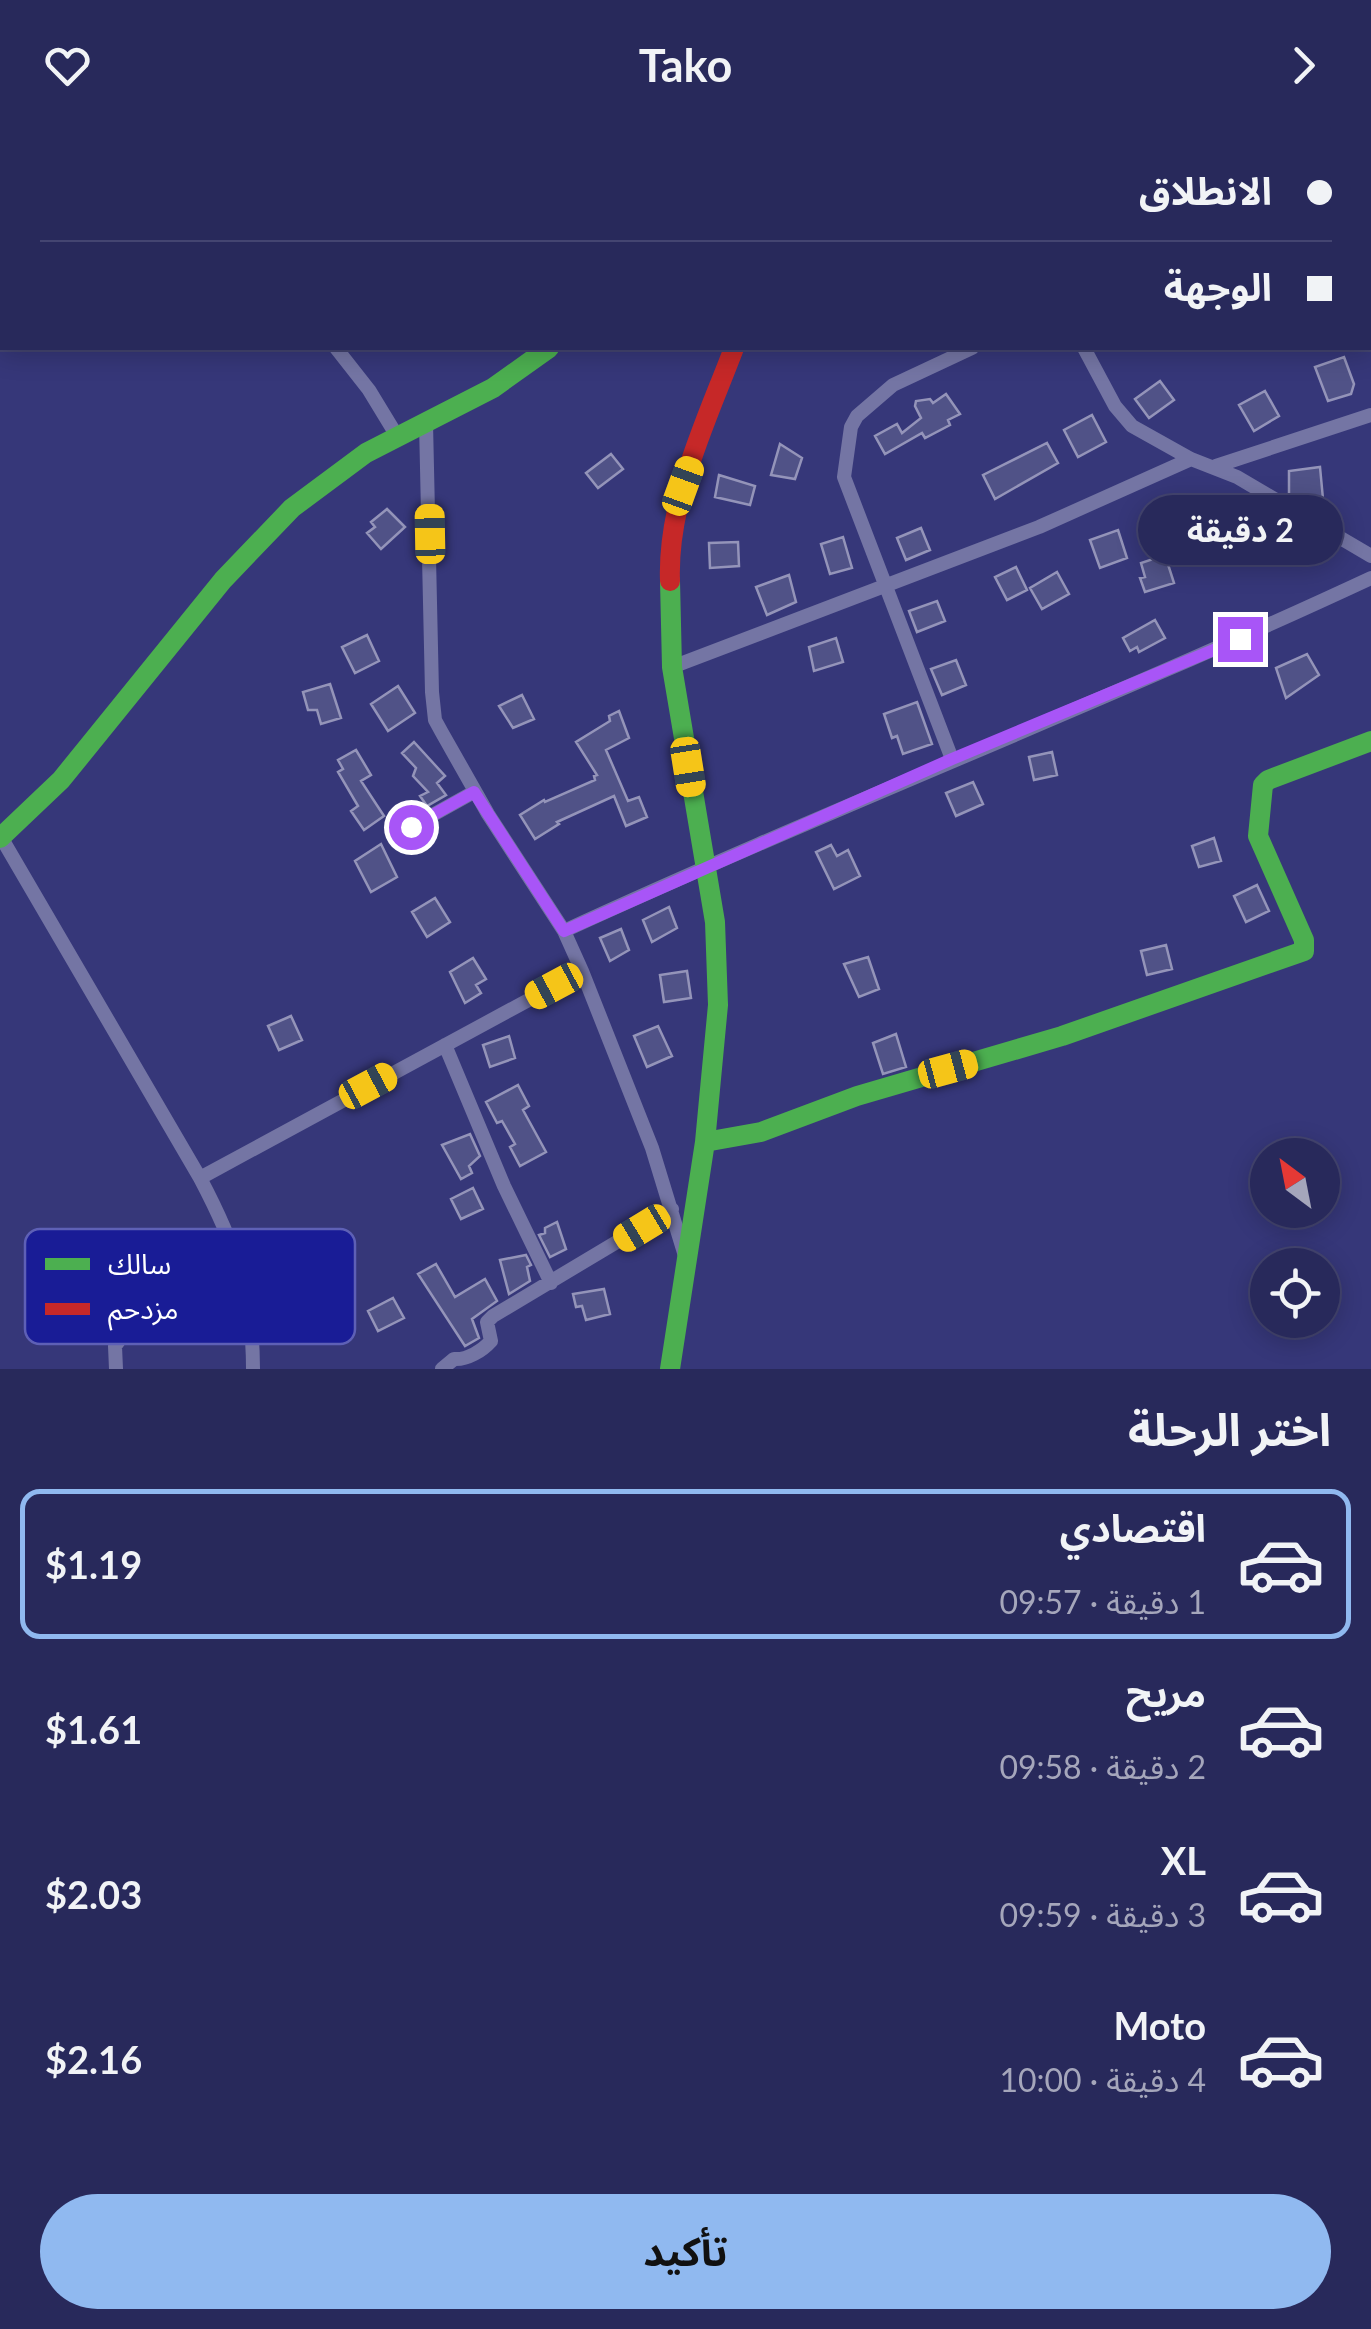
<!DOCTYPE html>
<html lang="ar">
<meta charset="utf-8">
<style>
:root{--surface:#28295b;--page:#343564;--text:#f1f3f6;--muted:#a5a6bb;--line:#444571;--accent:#90b9f0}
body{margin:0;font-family:Lato,"Noto Sans Arabic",sans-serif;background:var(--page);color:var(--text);direction:rtl;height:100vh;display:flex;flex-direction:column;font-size:38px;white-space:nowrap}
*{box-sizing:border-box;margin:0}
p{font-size:32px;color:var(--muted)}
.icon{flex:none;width:55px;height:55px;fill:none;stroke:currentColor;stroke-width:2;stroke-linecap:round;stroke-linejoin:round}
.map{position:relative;height:1239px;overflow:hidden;direction:ltr}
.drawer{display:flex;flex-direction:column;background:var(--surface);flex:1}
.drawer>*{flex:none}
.guide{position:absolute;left:0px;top:0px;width:1372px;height:220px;box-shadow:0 5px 25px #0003,0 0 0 2px var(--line);direction:rtl;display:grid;align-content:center;height:220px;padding:0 40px;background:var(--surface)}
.needle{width:65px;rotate:328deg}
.controls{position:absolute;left:1250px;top:1008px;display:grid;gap:20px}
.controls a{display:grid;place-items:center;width:90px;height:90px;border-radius:50%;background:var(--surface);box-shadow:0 5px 25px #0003,0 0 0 2px var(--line);font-size:50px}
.end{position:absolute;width:45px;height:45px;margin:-22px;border:12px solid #a855f7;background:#fff;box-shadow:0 0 0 5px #fff}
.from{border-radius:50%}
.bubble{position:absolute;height:70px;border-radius:35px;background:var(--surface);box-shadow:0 5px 25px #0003,0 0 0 2px var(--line);font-size:32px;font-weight:700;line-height:70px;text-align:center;direction:rtl}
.car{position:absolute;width:30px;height:60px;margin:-30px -15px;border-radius:12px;box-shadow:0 0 8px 2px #0007;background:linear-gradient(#f5c518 24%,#345 0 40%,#f5c518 0 76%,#345 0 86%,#f5c518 0)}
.guide b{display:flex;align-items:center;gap:35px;height:95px;font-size:38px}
.guide b+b{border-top:2px solid var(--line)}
.guide i{width:25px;height:25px;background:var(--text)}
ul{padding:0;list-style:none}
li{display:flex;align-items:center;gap:30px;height:150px;margin:0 20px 15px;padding:0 20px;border:5px solid transparent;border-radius:20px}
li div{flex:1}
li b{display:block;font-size:38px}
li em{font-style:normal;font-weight:700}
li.current{border-color:var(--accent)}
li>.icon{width:90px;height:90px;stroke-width:1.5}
h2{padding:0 40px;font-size:45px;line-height:120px}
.cta{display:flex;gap:20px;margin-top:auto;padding:20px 40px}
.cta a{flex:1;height:115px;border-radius:60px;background:var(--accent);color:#111;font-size:40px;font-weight:700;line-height:115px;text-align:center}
header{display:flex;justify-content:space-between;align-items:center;height:130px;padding:0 40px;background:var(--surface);font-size:45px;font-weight:700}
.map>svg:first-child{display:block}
.building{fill:#505287;stroke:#9494b9;stroke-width:2.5}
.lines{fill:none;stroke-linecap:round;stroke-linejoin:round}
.street{stroke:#7475a4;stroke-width:14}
.fast{stroke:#4caf50;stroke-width:20}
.jam{stroke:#c62828;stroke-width:20}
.route{stroke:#a855f7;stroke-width:12}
.key{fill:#191c96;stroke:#5e60b6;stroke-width:2.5}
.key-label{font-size:28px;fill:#fff}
</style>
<header><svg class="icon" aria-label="forward" viewBox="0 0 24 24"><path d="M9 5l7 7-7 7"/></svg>Tako<svg class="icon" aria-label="heart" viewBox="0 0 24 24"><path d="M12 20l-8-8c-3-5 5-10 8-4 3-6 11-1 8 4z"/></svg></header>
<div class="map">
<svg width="1371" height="1239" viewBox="0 0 1371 1239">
<rect width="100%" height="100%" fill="#363779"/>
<path class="building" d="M1344,227L1354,254L1351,264L1328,271L1315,237Z
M1160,251L1174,270L1149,288L1135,269Z
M1265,261L1279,286L1254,301L1239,275Z
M946,264L960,284L948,290L950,295L925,308L922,303L885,324L875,306L897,294L902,303L921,288L915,276L916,271L930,269L933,273Z
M1092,285L1106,312L1078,327L1064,300Z
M1047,313L1058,333L995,369L983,345Z
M780,314L802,328L795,349L771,345Z
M611,324L623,339L598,358L586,343Z
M1320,337L1323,369L1296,370L1289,365V341Z
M719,345L755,356L750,375L715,367Z
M387,379L405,397L381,419L367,403L375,397L371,392Z
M921,398L930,420L906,430L897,408Z
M1118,400L1127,428L1100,438L1090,410Z
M843,407L852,438L830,444L821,414Z
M738,412L739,436L710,438L709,413Z
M1165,425L1174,453L1145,462L1140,448L1145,447L1141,433Z
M1016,437L1027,460L1007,470L995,447Z
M1057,442L1069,464L1042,479L1030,458Z
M789,445L796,472L767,485L756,457Z
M937,471L945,491L917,502L909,481Z
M1155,490L1165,508L1139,522L1137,517L1130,521L1123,508Z
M367,505L379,531L355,543L342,517Z
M836,508L843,532L814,541L809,517Z
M1307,524L1319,545L1286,568L1276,538Z
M956,530L966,555L942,565L931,539Z
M330,554L341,588L321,594L317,580H308L303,562Z
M398,556L415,583L388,601L371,574Z
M522,565L534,589L513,598L499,576Z
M917,572L932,614L903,624L897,606L892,608L884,584Z
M619,581L629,608L606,620L628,671L639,667L647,687L626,696L614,666L557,692L559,694L535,709L520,685L544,670L545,672L595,650L594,646L597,645L576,612L610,591L609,586Z
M414,612L445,646L437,653L446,665L427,676L420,666L428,662L413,646L416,638L402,623Z
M356,620L371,645L361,651L384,686L364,700L351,681L358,676L338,642L343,639L338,630Z
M1052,622L1057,645L1034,650L1029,627Z
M973,652L983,674L956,686L946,663Z
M1214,708L1221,731L1199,737L1192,716Z
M381,714L397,747L371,762L355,731Z
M831,715L837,726L848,720L860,746L834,759L816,722Z
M1257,755L1269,781L1246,792L1234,766Z
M435,768L450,792L427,807L412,782Z
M669,777L677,798L652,812L643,790Z
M621,799L629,820L610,831L600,808Z
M1166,815L1172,839L1147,845L1141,821Z
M868,827L879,859L859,867L844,834Z
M473,828L486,849L476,855L481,863L465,873L450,842Z
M687,841L691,868L664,872L660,845Z
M291,886L302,910L279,920L268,896Z
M658,896L672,926L647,937L634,906Z
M896,904L906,937L883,944L873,913Z
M509,906L515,928L490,937L483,915Z
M518,955L529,976L523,980L546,1022L520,1036L510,1017L515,1014L502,991L497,993L486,972Z
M470,1004L480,1026L469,1036L472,1043L461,1049L442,1015Z
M473,1058L483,1079L461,1089L451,1069Z
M557,1092L566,1119L550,1127L539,1105L545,1103V1098Z
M526,1125L531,1135L527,1137L530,1151L509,1164L500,1130Z
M436,1134L455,1167L485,1149L497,1171L472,1189L479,1208L465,1216L418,1144Z
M604,1159L610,1184L586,1190L582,1176L576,1177L573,1164Z
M393,1168L404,1188L378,1201L368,1181Z"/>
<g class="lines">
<path class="street" d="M127,0L129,2
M977,0L978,2
M1090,2L1095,0
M0,141H2
M336,218L369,260L397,306
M1084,218L1115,276L1132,296L1191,329L1237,347L1371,426
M426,293L432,562L435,590L441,601L488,684L564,801L582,841L652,1018L685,1126
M1216,336L1371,285
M672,537L1039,397L1191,329
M952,629L844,347L851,297L857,286L893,255L972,218
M411,697L474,662
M1,707L200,1048C235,1114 253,1164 253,1239
M564,801C831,678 1105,572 1371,448
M445,915L504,1056L551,1153
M200,1048L582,841
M116,1239L115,1216L121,1208L249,1170
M442,1239L454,1229C467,1230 482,1221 491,1211L487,1192L493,1186L672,1079"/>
<path class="fast" d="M800,0L804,2
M670,451L672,537L715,792L718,875L705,1012L670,1239
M0,708L61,650L223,450L292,378L366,323L493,258L549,218
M705,1012L761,1002L857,966L1062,906L1304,821V810L1258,706L1263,655L1268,650L1371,611"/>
<path class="jam" d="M749,2L751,0
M670,451C667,371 706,292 734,218"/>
</g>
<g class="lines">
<path class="route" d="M411,697L474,662L564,801L952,629L1240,509"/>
</g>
<rect x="25" y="1099" width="330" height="115" rx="15" class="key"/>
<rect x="45" y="1128" width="45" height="12" fill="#4caf50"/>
<rect x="45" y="1173" width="45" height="12" fill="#c62828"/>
<g class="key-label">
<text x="108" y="1144">سالك</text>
<text x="108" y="1189">مزدحم</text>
</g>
</svg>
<div class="controls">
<a><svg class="needle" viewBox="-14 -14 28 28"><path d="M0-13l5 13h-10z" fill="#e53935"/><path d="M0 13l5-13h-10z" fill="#a5a6bb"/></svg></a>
<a><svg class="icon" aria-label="locate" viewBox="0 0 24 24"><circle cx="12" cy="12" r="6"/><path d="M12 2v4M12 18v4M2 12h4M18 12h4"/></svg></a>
</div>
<i class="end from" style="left:411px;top:697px"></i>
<i class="end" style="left:1240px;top:509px"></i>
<div class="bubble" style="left:1138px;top:365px;width:205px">2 دقيقة</div>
<i class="car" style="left:683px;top:356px;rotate:20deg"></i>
<i class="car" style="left:430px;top:404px;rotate:359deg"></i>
<i class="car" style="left:688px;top:637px;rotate:171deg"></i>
<i class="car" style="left:554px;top:856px;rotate:242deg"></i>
<i class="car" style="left:948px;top:939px;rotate:75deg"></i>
<i class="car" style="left:368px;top:956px;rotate:62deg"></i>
<i class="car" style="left:642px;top:1098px;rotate:239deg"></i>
<div class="guide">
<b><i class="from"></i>الانطلاق</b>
<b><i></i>الوجهة</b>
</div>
</div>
<section class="drawer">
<h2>اختر الرحلة</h2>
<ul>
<li class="current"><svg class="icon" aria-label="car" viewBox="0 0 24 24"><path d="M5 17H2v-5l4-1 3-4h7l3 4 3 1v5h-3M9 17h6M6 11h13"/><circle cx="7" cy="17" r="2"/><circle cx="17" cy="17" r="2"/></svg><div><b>اقتصادي</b><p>1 دقيقة · 09:57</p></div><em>$1.19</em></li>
<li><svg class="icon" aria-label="car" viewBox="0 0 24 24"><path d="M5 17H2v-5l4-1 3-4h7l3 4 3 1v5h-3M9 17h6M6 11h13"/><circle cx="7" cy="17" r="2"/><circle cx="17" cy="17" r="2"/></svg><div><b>مريح</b><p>2 دقيقة · 09:58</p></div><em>$1.61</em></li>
<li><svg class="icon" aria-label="car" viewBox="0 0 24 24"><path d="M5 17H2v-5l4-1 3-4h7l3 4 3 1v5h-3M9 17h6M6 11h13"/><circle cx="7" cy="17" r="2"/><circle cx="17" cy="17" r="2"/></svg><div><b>XL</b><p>3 دقيقة · 09:59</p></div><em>$2.03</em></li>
<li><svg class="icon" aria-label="car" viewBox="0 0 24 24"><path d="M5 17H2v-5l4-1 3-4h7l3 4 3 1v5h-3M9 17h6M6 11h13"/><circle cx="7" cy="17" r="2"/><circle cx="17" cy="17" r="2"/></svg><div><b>Moto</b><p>4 دقيقة · 10:00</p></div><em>$2.16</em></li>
</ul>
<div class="cta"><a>تأكيد</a></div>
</section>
